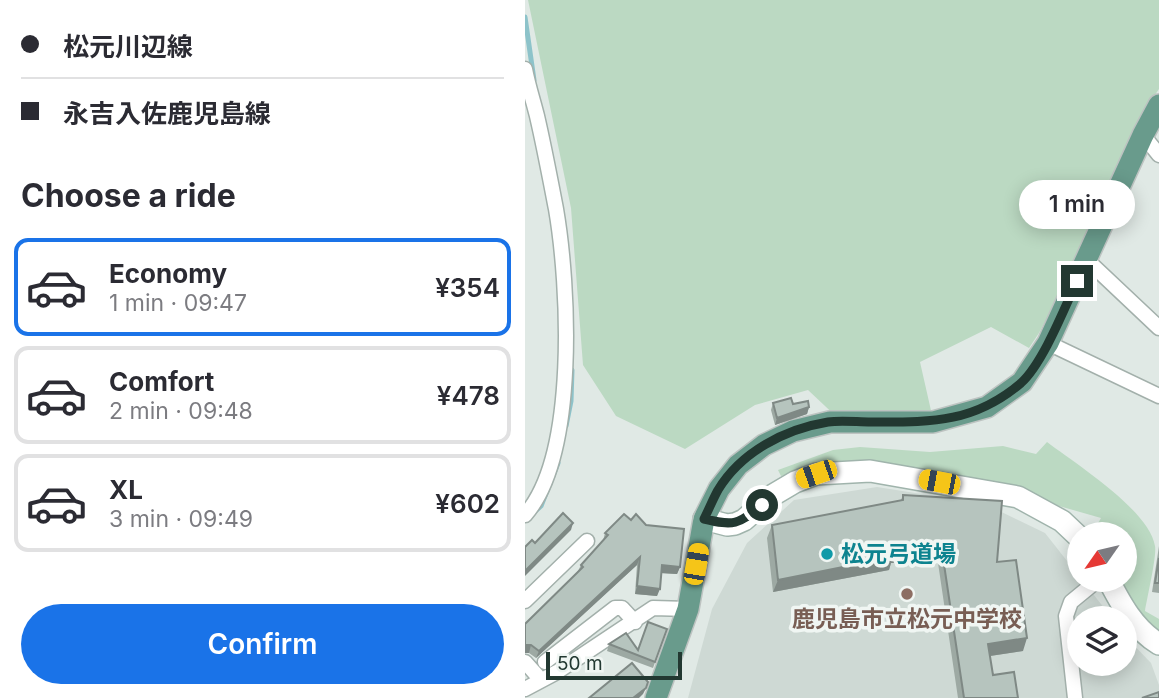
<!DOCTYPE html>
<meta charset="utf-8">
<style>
:root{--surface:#fff;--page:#f2f2f3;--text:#2b2b33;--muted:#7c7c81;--line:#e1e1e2;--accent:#1a73e8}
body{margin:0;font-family:Inter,"Noto Sans JP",sans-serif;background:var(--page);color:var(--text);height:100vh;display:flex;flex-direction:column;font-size:26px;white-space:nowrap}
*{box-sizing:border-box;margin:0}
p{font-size:23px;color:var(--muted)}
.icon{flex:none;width:38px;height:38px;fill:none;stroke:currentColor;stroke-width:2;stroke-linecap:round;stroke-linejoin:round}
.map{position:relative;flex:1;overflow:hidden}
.panel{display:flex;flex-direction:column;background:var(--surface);width:525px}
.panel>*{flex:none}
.guide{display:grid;align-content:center;height:154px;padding:0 21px;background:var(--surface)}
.needle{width:46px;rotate:236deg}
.fabs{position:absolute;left:542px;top:522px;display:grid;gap:14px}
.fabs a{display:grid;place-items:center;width:70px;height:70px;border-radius:50%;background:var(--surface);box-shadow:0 4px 18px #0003;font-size:35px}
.scale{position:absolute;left:21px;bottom:18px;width:136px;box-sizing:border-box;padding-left:7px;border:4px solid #223831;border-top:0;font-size:19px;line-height:24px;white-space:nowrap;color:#223831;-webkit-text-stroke:5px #f0f6f3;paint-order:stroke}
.end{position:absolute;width:32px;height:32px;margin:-16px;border:9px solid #223831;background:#fff;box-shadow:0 0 0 4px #fff}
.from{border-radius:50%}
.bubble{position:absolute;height:49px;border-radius:24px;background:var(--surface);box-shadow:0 4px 18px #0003;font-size:23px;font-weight:600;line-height:49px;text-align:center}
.car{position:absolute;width:21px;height:42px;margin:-21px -10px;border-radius:9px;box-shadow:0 0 5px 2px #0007;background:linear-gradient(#f5c518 24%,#345 0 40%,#f5c518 0 76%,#345 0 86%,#f5c518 0)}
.guide b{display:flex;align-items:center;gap:24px;height:66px;font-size:26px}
.guide b+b{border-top:2px solid var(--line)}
.guide i{width:18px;height:18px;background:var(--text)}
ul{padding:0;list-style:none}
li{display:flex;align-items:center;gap:21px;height:98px;margin:0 14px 10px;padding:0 7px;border:4px solid var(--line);border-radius:14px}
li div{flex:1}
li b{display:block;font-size:26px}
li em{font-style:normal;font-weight:600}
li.on{border-color:var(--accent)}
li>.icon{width:63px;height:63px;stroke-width:1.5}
h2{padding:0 21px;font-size:32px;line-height:84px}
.action{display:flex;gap:14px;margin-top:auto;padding:14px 21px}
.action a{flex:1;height:80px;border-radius:42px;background:var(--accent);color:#fff;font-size:28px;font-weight:600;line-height:80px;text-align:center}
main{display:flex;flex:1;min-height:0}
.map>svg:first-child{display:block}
.built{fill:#ced9d4}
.green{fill:#bbd9c2}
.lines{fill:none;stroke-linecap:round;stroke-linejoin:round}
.stream{stroke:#8dc3ca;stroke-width:5}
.street-casing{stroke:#a3b0ab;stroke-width:17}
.secondary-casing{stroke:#a0b4ac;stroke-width:24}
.primary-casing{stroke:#bdc3c1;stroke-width:24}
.street{stroke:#fff;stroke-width:14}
.secondary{stroke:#fff;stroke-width:21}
.primary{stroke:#699b8c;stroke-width:21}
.wall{fill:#9da9a3}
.shaded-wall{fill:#7f8985}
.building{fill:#b6c4be;stroke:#7f8985;stroke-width:2}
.route{stroke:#223831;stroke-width:9}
.culture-dot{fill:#0f9aa8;stroke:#f0f6f3;stroke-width:2.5}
.education-dot{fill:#8d6e63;stroke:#f0f6f3;stroke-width:2.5}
.labels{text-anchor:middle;stroke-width:7;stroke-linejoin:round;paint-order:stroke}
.culture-label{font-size:23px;font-weight:bold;fill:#0d838f;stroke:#f0f6f3;text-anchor:start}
.education-label{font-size:23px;font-weight:bold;fill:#785e54;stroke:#f0f6f3}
</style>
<main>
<section class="panel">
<div class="guide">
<b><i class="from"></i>松元川辺線</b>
<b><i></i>永吉入佐鹿児島線</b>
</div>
<h2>Choose a ride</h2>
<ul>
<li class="on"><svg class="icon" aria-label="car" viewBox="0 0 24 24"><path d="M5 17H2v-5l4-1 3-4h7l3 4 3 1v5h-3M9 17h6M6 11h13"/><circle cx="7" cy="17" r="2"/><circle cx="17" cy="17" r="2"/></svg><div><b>Economy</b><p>1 min · 09:47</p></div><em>¥354</em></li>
<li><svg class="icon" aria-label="car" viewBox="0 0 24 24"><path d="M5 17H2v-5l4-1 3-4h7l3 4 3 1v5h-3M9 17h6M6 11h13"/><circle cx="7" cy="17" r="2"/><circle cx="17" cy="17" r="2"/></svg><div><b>Comfort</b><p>2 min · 09:48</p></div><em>¥478</em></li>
<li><svg class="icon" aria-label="car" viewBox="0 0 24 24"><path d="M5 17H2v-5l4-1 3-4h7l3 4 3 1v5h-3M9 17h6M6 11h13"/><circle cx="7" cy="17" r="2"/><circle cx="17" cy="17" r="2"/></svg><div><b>XL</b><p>3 min · 09:49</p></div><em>¥602</em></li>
</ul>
<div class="action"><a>Confirm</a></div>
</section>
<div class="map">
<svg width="634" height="698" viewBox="0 0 634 698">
<rect width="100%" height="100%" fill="#e0e9e5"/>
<path class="built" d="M352,487L460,504L520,533L587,618H555V663H600V636L626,663L634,685V698H163L187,609L222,543L269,500Z"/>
<path class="green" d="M3,0H634V89L623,105L572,222L514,333L504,348L466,327L395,362L407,415L317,422L283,390L230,405L160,449L91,416L58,365L46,208Z
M522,442C551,464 624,510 630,546C632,556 622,598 620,611L634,619V634L616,618L596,579H600V534H567L576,518L534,506L495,486L373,465L334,463L298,466L256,476L253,470L308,450L335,447L405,452L478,446L511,454Z"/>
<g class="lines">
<path class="stream" d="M0,17L9,80
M41,426L46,401L47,370
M6,515L16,506L33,463"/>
<defs>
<path id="street" d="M0,69C3,85 8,100 12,116C19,146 25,178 31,209C44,285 53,455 0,515
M618,135L634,155
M562,260L634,328
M523,343L634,396
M0,601L62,541
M0,662L16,680
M20,662L90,608H97L110,622
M0,689L32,672L128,608L163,609
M550,698L541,616L546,602L574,579"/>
<path id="secondary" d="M179,519L202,525L210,524L219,520L248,495L270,482L291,474L345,471L493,497L537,521L555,538
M583,579C596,604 609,629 634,644"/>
<path id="primary" d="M131,698L163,609L179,519L194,489L213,465L239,445L268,431L305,422H408L462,407L497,382L523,343L618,135L634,105"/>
</defs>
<use href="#street" class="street-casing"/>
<use href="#secondary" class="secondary-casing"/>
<use href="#primary" class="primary-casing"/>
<use href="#street" class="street"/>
<use href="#secondary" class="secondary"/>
<use href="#primary" class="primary"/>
</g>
<path class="wall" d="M248,403L268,404L284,407L282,414L250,425L246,410Z
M378,495L472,562L498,651L465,656L468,675L493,698H433L413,563H366L364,570L248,592L242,538L247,525L376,500Z
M80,533L155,567L152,574L137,573L132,596L110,594L112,565L11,658L4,653H0L53,571L56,565L78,541Z
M634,546V593L627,592Z
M142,629L128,668L82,651L84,644L113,650Z"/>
<path class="shaded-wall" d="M284,407L282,414L250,425L252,418Z
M48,523L46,530L0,576V571Z
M367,550L417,551L413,563H366L364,570L248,592L253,580Z
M115,557L112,565L11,658L14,651Z
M137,565L155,567L152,574L134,573Z
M112,586L135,589L132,596L110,594Z
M502,638L498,651L458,657L463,644Z
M0,645H6L4,653H0Z
M121,688L118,694L114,698H108Z"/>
<path class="building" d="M266,398L268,404L283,401L284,407L252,418L248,403Z
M378,495L477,501L472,562L491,560L502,638L463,644L468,675L489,672L493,698H439L417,551L367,550L368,557L253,580L247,525L378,500Z
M38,513L48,523L0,571V547L7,540L10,543Z
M99,514L106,520L111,514L121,525L159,529L155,567L137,565L135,589L112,586L115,557L14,651L6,645H0V624L58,567L56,565L83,535L80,533Z
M634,558V583H630Z
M123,622L142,629L130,662L84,644L101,633L113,650Z
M107,663L123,682L121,688L108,698H64Z
M634,692V698H617Z"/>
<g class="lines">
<path class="route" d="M237,505C213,525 209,526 179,519C184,509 188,499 193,490C216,452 260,429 303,422C316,420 332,422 346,422C404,422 448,424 496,383C518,363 539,309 552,281"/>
</g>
<circle class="culture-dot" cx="302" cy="554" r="7"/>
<circle class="education-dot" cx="382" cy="594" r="7"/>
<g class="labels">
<g class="culture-label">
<text x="316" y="562">松元弓道場</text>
</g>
<g class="education-label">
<text x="382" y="627">鹿児島市立松元中学校</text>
</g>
</g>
</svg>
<div class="fabs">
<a><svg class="needle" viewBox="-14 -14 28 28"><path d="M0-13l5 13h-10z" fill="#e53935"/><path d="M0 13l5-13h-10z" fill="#7c7c81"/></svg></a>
<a><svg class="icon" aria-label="layers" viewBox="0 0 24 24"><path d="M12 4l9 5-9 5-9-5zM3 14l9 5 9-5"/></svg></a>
</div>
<div class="scale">50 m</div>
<i class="end from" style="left:237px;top:505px"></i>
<i class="end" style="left:552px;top:281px"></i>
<div class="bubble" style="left:494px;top:180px;width:116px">1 min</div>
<i class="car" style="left:291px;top:474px;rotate:251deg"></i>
<i class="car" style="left:414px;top:482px;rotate:281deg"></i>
<i class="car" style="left:171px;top:564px;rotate:10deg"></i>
</div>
</main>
